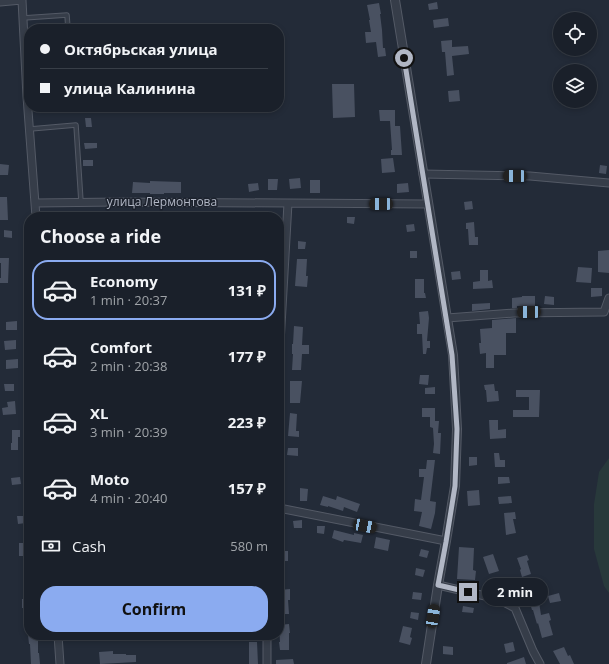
<!DOCTYPE html>
<meta charset="utf-8">
<style>
:root{--surface:#1a202a;--page:#232832;--text:#f1f3f6;--muted:#9fa3a8;--line:#383e47;--accent:#8babf0}
body{margin:0;font-family:"Open Sans",sans-serif;background:var(--page);color:var(--text);height:100vh;display:flex;flex-direction:column;font-size:15px;white-space:nowrap}
*{box-sizing:border-box;margin:0}
p{font-size:13px;color:var(--muted)}
.icon{flex:none;width:22px;height:22px;fill:none;stroke:currentColor;stroke-width:2;stroke-linecap:round;stroke-linejoin:round}
.map{position:relative;flex:1;overflow:hidden}
.details{position:absolute;left:24px;top:212px;width:260px;height:428px;display:flex;flex-direction:column;background:var(--surface);border-radius:16px;box-shadow:0 2px 6px #0003,0 0 0 1px var(--line)}
.details>*{flex:none}
.guide{position:absolute;left:24px;top:24px;width:260px;height:88px;border-radius:16px;box-shadow:0 2px 6px #0003,0 0 0 1px var(--line);display:grid;align-content:center;height:88px;padding:0 16px;background:var(--surface)}
.tools{position:absolute;left:553px;top:12px;display:grid;gap:8px}
.tools a{display:grid;place-items:center;width:44px;height:44px;border-radius:50%;background:var(--surface);box-shadow:0 2px 6px #0003,0 0 0 1px var(--line);font-size:20px}
.end{position:absolute;width:18px;height:18px;margin:-9px;border:5px solid #b1b7c5;background:#111;box-shadow:0 0 0 2px #111}
.from{border-radius:50%}
.bubble{position:absolute;height:28px;border-radius:14px;background:var(--surface);box-shadow:0 2px 6px #0003,0 0 0 1px var(--line);font-size:13px;font-weight:700;line-height:28px;text-align:center}
.car{position:absolute;width:12px;height:24px;margin:-12px -6px;border-radius:5px;box-shadow:0 0 3px 1px #0007;background:linear-gradient(#222 24%,#8ab4d8 0 40%,#222 0 76%,#8ab4d8 0 86%,#222 0)}
.guide b{display:flex;align-items:center;gap:14px;height:38px;font-size:15px}
.guide b+b{border-top:1px solid var(--line)}
.guide i{width:10px;height:10px;background:var(--text)}
ul{padding:0;list-style:none}
li{display:flex;align-items:center;gap:12px;height:60px;margin:0 8px 6px;padding:0 8px;border:2px solid transparent;border-radius:16px}
li div{flex:1}
li b{display:block;font-size:15px}
li em{font-style:normal;font-weight:700}
li.on{border-color:var(--accent)}
li>.icon{width:36px;height:36px;stroke-width:1.5}
h2{padding:0 16px;font-size:18px;line-height:48px}
.pay{display:flex;align-items:center;gap:10px;height:44px;padding:0 16px;font-size:15px}
.pay p{margin-inline-start:auto}
.action{display:flex;gap:8px;margin-top:auto;padding:8px 16px}
.action a{flex:1;height:46px;border-radius:16px;background:var(--accent);color:#111;font-size:16px;font-weight:700;line-height:46px;text-align:center}
.map>svg:first-child{display:block}
.green{fill:#28393b}
.building{fill:#495161}
.lines{fill:none;stroke-linecap:round;stroke-linejoin:round}
.service-casing{stroke:#545a66;stroke-width:5.5}
.minor-casing{stroke:#545a66;stroke-width:9}
.tertiary-casing{stroke:#545a66;stroke-width:10}
.service{stroke:#363d49;stroke-width:3.5}
.minor{stroke:#363d49;stroke-width:7}
.tertiary{stroke:#363d49;stroke-width:8}
.route{stroke:#b1b7c5;stroke-width:5}
.labels{text-anchor:middle;stroke-width:3;stroke-linejoin:round;paint-order:stroke}
.street-label{font-size:12px;fill:#b1b7c5;stroke:#1c222d}
</style>
<div class="map">
<svg width="609" height="664" viewBox="0 0 609 664">
<rect width="100%" height="100%" fill="#232b38"/>
<path class="green" d="M609,458V593L604,586L594,549V504L599,472Z"/>
<path class="building" d="M437,2L438,9L429,10L428,4Z
M379,3L381,14H380L382,30L383,48H385L386,56L378,57L376,42L366,43L365,32H371L369,20H370L367,5Z
M448,18L449,26L434,28L433,20Z
M452,40V47L468,46L469,54L452,56L454,75L447,76L445,52H442L441,41Z
M332,84H354L355,117L333,118Z
M459,90L460,101L449,102L448,91Z
M379,110H395V126H400L402,155H391V150H392L390,121H380Z
M85,118H91L92,127H86Z
M84,143H97V148L85,149Z
M393,158L395,172L382,173L381,159Z
M83,160H93V166H83Z
M0,164L9,165L8,175H0Z
M600,165L607,166L606,174L599,173Z
M300,178L301,188L290,189L289,179Z
M268,179H278L277,190H268Z
M310,180H320V193H310Z
M150,181L181,182V193H164V194H150V193H132L133,182L150,183Z
M258,183L259,190L249,192L248,184Z
M408,183L409,192L397,193V184Z
M0,197H7L8,220H0Z
M472,201L473,209L465,210L464,202Z
M347,217H355L354,224L347,223Z
M474,222L475,237H478V245H469L468,229H466V223Z
M414,224L415,231L407,232L406,225Z
M4,230L12,231V238L4,237Z
M298,241L306,242L305,249H298Z
M609,250V273L598,272V251Z
M410,251H417V258H410Z
M0,258H9L8,283H0V278H1V263H0Z
M297,259H307L306,276H308L307,287L295,286Z
M578,267L592,268L591,283L576,282Z
M480,270H488V281L492,280L493,288L473,289V282L480,281Z
M460,271L461,279L452,280L451,272Z
M415,279H424V293H425L426,298H415Z
M591,288H602V296L591,297Z
M522,296H535V306H517V308H512V298L522,297Z
M545,296L554,297V305L544,304Z
M490,303V309L472,311V304Z
M428,311L429,318L427,341H430V348H427L426,354H423L422,334H417V324H420L419,312Z
M516,318V333H506V355H494V368H486V353L480,354L479,343H481L480,329L492,328V320Z
M17,321V330H6V322Z
M294,326L303,327L302,345H309V354H302L301,370H292L293,354H292V344H293Z
M16,340V349L5,350L4,341Z
M18,359V368L6,369V360Z
M420,375H429L428,385L419,384Z
M290,381H302L300,403H290Z
M4,384H14V391H5Z
M494,384L495,391H498L499,401L487,402L486,390H485L484,385Z
M435,387V394H425V388Z
M516,390H540L539,417H513V410H529V397H516Z
M15,401L16,414L3,415L2,408L8,407L7,402Z
M422,408H435V421H439L438,433H441L440,454L433,453L434,444L433,428L430,427V417H422Z
M290,413L297,414L296,431H299V437L288,436Z
M489,420H498V430L506,429V438L490,439Z
M12,430H20V437H18V450H11V443H12Z
M288,448H298V456L287,455Z
M494,453H499L500,460H505V467H495Z
M469,457H477V465L469,466Z
M427,460H435L430,501L436,502L435,513L431,529L419,526L422,512L414,511L415,499L421,500L424,477H419V469H426Z
M20,477L21,484L12,485L11,478Z
M498,477H509L510,483L498,484Z
M300,488L308,489L307,501H300Z
M479,490L480,505L468,506L467,491Z
M323,496L336,500L337,496L360,504L357,512L344,507L343,511L328,506V507L320,505Z
M511,496L512,503L499,504L498,497Z
M515,512L516,519H513L516,533L506,535L504,513Z
M17,516H26V523L18,524Z
M302,520V528H294L293,521Z
M317,526H325L324,534L317,533Z
M334,530L354,535V533L363,535L361,543L344,540L343,542L332,538Z
M376,537L390,540L388,551L374,548Z
M19,543H27V556H19Z
M459,547L474,548L473,570L476,571L475,580L457,579Z
M421,549L429,551L427,558L419,556Z
M279,551H288V561H279Z
M493,554L499,571L489,574L483,557Z
M527,555L529,560L527,561L531,574L522,577L520,570L521,569L517,558Z
M416,568L425,570L423,577L415,575Z
M290,589V600H288L289,614H279V607H280V590Z
M413,592L422,593L421,600L412,599Z
M559,593L561,601L550,603L548,596Z
M22,599H29V608H22Z
M539,602L541,615L549,613L551,620L549,621L553,635L542,638L538,623L537,624L533,610H532L530,603Z
M463,606L474,608L473,613L462,612Z
M411,612L419,613L418,620L410,618Z
M289,624L290,633H289V650H280L279,642H280L279,625Z
M403,626L412,628L410,637L412,638L410,645L399,642Z
M28,635H38V653H39L40,664H31L30,644H29Z
M249,642H257L258,664H249Z
M513,642L515,651L506,653L504,644Z
M443,646L453,647V655L443,654Z
M564,647L568,656L570,655L574,664H560L553,651Z
M113,651V654H126V655H136V662L100,664L99,652Z
M524,657L526,664H507V663Z
M293,659L294,664H276V660Z"/>
<g class="lines">
<defs>
<path id="service" d="M23,18L67,15L68,29
M30,129L76,125L81,202"/>
<path id="minor" d="M22,0L27,97L36,217
M0,2L22,0
M423,174L530,176L609,183
M35,203L119,202L428,204
M447,318L514,313L604,312L609,298
M279,361L288,203
M279,508L446,541
M438,585L498,599L515,608L533,651L540,664
M58,635L60,664
M267,664V635"/>
<path id="tertiary" d="M395,0L453,355L457,429L455,486L446,541L438,585L426,664"/>
</defs>
<use href="#service" class="service-casing"/>
<use href="#minor" class="minor-casing"/>
<use href="#tertiary" class="tertiary-casing"/>
<use href="#service" class="service"/>
<use href="#minor" class="minor"/>
<use href="#tertiary" class="tertiary"/>
</g>
<g class="lines">
<path class="route" d="M404,58L452,355L456,414L457,429L455,486L446,542L438,585L468,592"/>
</g>
<g class="labels">
<g class="street-label">
<text x="162" y="206">улица Лермонтова</text>
</g>
</g>
</svg>
<div class="tools">
<a><svg class="icon" aria-label="locate" viewBox="0 0 24 24"><circle cx="12" cy="12" r="6"/><path d="M12 2v4M12 18v4M2 12h4M18 12h4"/></svg></a>
<a><svg class="icon" aria-label="layers" viewBox="0 0 24 24"><path d="M12 4l9 5-9 5-9-5zM3 14l9 5 9-5"/></svg></a>
</div>
<i class="end from" style="left:404px;top:58px"></i>
<i class="end" style="left:468px;top:592px"></i>
<div class="bubble" style="left:482px;top:578px;width:66px">2 min</div>
<i class="car" style="left:515px;top:176px;rotate:271deg"></i>
<i class="car" style="left:381px;top:204px;rotate:270deg"></i>
<i class="car" style="left:529px;top:312px;rotate:269deg"></i>
<i class="car" style="left:365px;top:526px;rotate:101deg"></i>
<i class="car" style="left:433px;top:616px;rotate:9deg"></i>
<div class="guide">
<b><i class="from"></i>Октябрьская улица</b>
<b><i></i>улица Калинина</b>
</div>
<section class="details">
<h2>Choose a ride</h2>
<ul>
<li class="on"><svg class="icon" aria-label="car" viewBox="0 0 24 24"><path d="M5 17H2v-5l4-1 3-4h7l3 4 3 1v5h-3M9 17h6M6 11h13"/><circle cx="7" cy="17" r="2"/><circle cx="17" cy="17" r="2"/></svg><div><b>Economy</b><p>1 min · 20:37</p></div><em>131 ₽</em></li>
<li><svg class="icon" aria-label="car" viewBox="0 0 24 24"><path d="M5 17H2v-5l4-1 3-4h7l3 4 3 1v5h-3M9 17h6M6 11h13"/><circle cx="7" cy="17" r="2"/><circle cx="17" cy="17" r="2"/></svg><div><b>Comfort</b><p>2 min · 20:38</p></div><em>177 ₽</em></li>
<li><svg class="icon" aria-label="car" viewBox="0 0 24 24"><path d="M5 17H2v-5l4-1 3-4h7l3 4 3 1v5h-3M9 17h6M6 11h13"/><circle cx="7" cy="17" r="2"/><circle cx="17" cy="17" r="2"/></svg><div><b>XL</b><p>3 min · 20:39</p></div><em>223 ₽</em></li>
<li><svg class="icon" aria-label="car" viewBox="0 0 24 24"><path d="M5 17H2v-5l4-1 3-4h7l3 4 3 1v5h-3M9 17h6M6 11h13"/><circle cx="7" cy="17" r="2"/><circle cx="17" cy="17" r="2"/></svg><div><b>Moto</b><p>4 min · 20:40</p></div><em>157 ₽</em></li>
</ul>
<div class="pay"><svg class="icon" aria-label="cash" viewBox="0 0 24 24"><path d="M3 7h18v10H3z"/><circle cx="12" cy="12" r="2"/></svg>Cash<p>580 m</p></div>
<div class="action"><a>Confirm</a></div>
</section>
</div>
